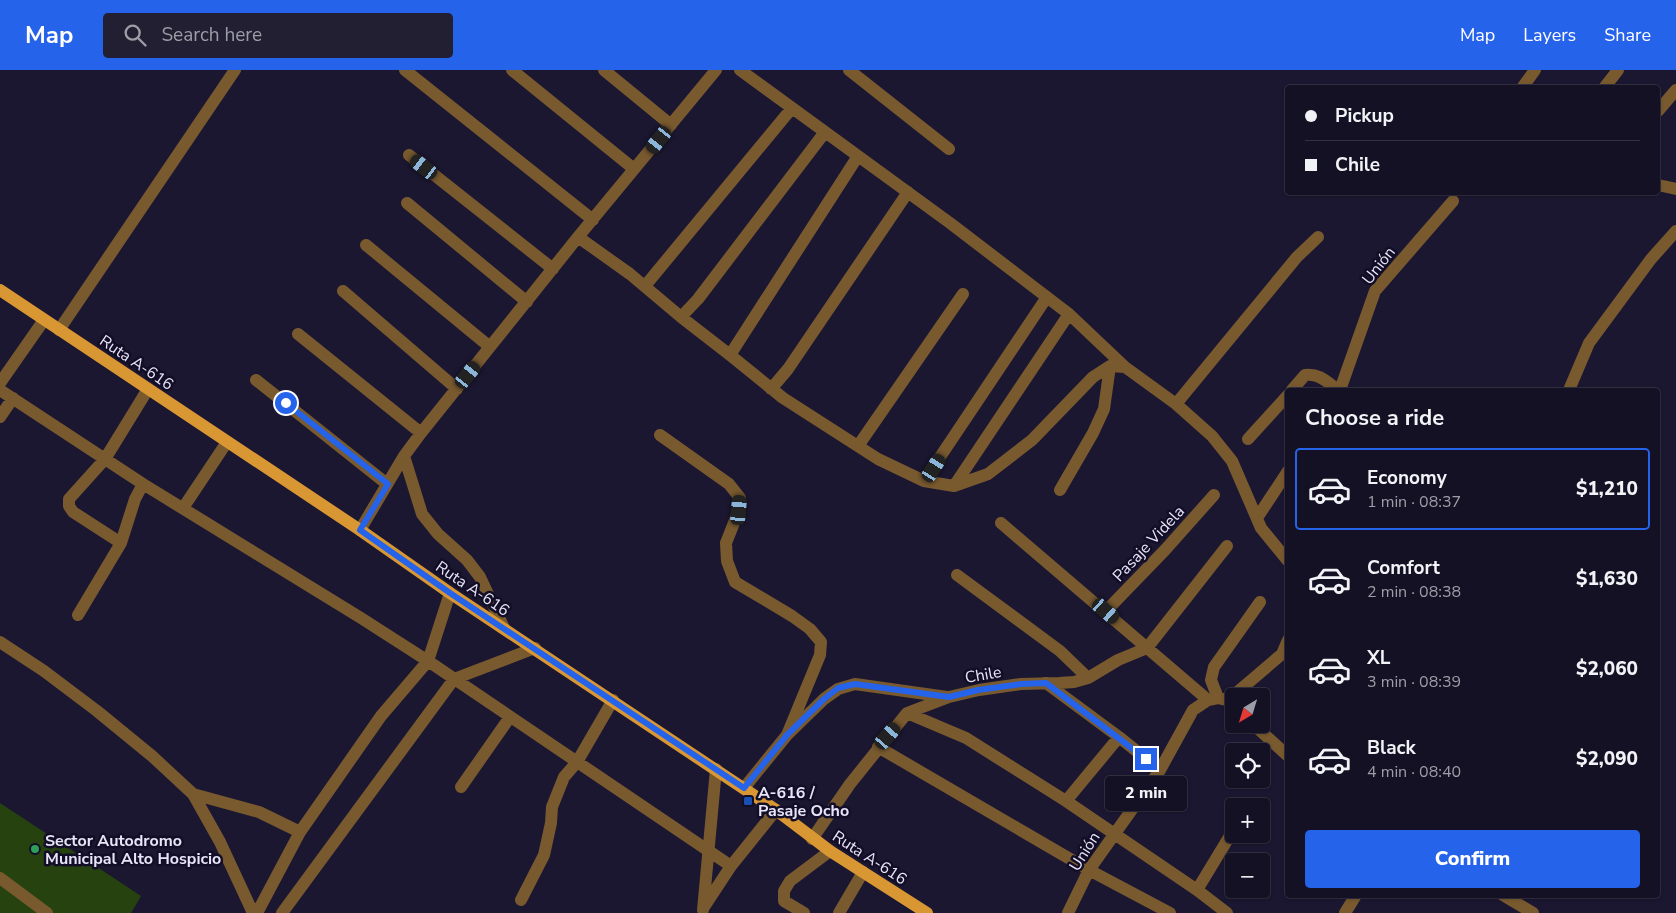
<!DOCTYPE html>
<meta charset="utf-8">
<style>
:root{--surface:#151125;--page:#221f32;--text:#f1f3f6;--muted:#9d9da7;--line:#343142;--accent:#2563eb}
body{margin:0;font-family:"Nunito Sans",sans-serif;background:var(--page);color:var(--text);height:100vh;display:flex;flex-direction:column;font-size:19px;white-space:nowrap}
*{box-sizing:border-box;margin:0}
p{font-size:16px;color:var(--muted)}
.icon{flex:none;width:28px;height:28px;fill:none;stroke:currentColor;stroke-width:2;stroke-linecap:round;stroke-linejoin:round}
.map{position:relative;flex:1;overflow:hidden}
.panel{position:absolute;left:1285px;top:318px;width:375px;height:510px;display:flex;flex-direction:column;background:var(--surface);border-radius:5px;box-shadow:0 1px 4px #0004,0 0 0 1px var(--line)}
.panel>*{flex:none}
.hud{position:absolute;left:1285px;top:15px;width:375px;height:110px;border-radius:5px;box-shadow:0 1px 4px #0004,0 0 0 1px var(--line);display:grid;align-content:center;height:110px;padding:0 20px;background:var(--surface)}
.needle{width:32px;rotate:218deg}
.buttons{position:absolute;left:1225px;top:618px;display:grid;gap:10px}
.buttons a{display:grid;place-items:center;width:45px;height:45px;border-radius:5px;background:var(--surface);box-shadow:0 1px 4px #0004,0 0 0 1px var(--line);font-size:25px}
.end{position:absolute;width:22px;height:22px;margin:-11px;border:6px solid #2563eb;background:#fff;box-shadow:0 0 0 2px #fff}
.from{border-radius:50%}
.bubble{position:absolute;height:35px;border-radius:5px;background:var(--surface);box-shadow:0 1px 4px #0004,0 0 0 1px var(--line);font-size:16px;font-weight:800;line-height:35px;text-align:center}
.car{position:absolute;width:15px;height:30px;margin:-15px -8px;border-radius:6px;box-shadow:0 0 4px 1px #0007;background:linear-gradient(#222 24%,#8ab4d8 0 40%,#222 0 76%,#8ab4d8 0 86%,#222 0)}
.hud b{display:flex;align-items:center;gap:18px;height:48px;font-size:19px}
.hud b+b{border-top:1px solid var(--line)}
.hud i{width:12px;height:12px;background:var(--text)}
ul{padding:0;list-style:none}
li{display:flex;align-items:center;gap:15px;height:82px;margin:0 10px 8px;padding:0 10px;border:2px solid transparent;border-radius:5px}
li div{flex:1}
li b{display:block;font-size:19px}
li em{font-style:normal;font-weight:800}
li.active{border-color:var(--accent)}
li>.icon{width:45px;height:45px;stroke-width:1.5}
h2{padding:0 20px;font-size:22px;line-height:60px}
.button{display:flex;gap:10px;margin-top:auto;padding:10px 20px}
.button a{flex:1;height:58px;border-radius:5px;background:var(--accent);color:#fff;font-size:20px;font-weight:800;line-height:58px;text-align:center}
header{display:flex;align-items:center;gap:30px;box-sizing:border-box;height:70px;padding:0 25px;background:var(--accent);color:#fff}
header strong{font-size:24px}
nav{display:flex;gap:28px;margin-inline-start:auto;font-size:18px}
.search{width:350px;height:45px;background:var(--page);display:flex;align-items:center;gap:12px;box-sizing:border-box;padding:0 18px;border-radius:5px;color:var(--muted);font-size:19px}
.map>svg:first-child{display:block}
.green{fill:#26430f}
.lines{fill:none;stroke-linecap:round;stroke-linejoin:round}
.minor{stroke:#795a2f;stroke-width:12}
.major{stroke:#d99733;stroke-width:12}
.route{stroke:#2563eb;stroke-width:6}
.transit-dot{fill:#1a4fb4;stroke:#130e27;stroke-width:2}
.leisure-dot{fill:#2e9e5b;stroke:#130e27;stroke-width:2}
.labels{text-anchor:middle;stroke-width:5;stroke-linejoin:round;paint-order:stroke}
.street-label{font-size:16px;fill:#e7e5f7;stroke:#130e27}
.poi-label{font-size:16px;font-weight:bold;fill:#e7e5f7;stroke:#130e27;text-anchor:start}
</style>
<header>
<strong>Map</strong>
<div class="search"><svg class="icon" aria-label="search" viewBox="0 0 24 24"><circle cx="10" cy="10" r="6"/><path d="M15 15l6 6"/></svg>Search here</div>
<nav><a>Map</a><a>Layers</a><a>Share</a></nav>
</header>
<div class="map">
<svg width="1676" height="843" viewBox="0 0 1676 843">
<rect width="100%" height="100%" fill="#1c1731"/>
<path class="green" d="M0,733L141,826L131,843H0Z"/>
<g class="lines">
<path class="minor" d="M405,0L593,150
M512,0L634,99
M604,0L671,55
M740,0L950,153L1069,244L1125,297
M849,0L949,79
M1522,18L1535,0
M1604,18L1618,0
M1658,41L1676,20
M409,85L553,199
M1658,115L1676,119
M407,133L527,232
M578,167L630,204L681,247L730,285L783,328L878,389L924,411L954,416L988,404L1032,370L1093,307L1110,296L1125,297L1176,334L1212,366L1232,391L1261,458L1288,491
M366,175L490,277
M645,216L792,38
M343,221L457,319
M681,247L698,229L825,62
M59,260L235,0
M298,264L421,363
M730,285L858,86
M256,310L387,414
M0,313L44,250
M771,319L788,299L908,122
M0,320L143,414L361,548L428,591L731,796
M1292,320L1305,305C1319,303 1327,312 1338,320
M1340,320L1375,221L1453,131
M1569,320L1589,273L1651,189L1676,161
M1176,334L1297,187L1318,167
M0,347L13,328
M660,365L729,414L740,428L739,440L726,473L727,491L735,512L792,546L810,559L821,572L820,585L787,665
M1248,369L1288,325
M858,376L963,224
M404,386L422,444L438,464L467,490L480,507L504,558
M924,411L1047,227
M954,416L1069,244
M1060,420L1093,363L1104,339L1110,296
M183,438L227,372
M1257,448L1288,401
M1001,453L1208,630
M360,460L404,386L421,363L578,167L716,0
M121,473L73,442L69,436V429L105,389L148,319
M957,505L1060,581L1088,608
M1106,541L1165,480L1214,425
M78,545L121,473L135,429L143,414
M0,572L44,601L97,641L152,686L193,724L220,772L253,843
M1046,613L1119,667L1160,700
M1218,628L1211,610L1214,597L1260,532
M907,643L966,668L1066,731L1197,820L1227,843
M1253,654L1288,686
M878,677L1089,800L1170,843
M461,717L510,647
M744,718L787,665L824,629L838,619L855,614L947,627
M193,724L259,742L300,762
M1066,731L1119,667
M812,769L850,714L907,643L949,627L979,620L1021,614L1059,613L1074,612L1088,608L1118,590L1147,578L1227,476
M0,808L47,843
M1197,820L1234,759
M1503,825L1533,843
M521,830L544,785L551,753L552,737L564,707L577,692L613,630
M704,837L731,796L776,740
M703,840L716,699
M257,843L300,762L381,646L428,591L450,523
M282,843L454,609L535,578
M804,843L784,831V821L790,811L830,781
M839,843L863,802
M1068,843L1089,800L1160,700L1193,640L1208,630L1218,628L1228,630L1282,584L1288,570
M1345,843L1356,825"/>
<path class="major" d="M0,220L360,460L450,523L776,740L830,781L927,843"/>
</g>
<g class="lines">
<path class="route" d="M286,333L388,414L360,460L450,523L744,718L787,665L824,629L838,618L855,614L949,627L978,620L1021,614L1046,613L1146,689"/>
</g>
<rect class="transit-dot" x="743" y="726" width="10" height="10" rx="2.5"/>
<circle class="leisure-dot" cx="35" cy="779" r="5"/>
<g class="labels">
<g class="street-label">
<text transform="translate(1378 195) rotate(-52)" y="6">Unión</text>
<text transform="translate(137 292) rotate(34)" y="6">Ruta A-616</text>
<text transform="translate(1148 473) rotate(-47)" y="6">Pasaje Videla</text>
<text transform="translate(473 518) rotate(34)" y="6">Ruta A-616</text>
<text transform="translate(983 604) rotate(-10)" y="6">Chile</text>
<text transform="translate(1084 781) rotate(-58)" y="6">Unión</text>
<text transform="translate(870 787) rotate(33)" y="6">Ruta A-616</text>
</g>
<g class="poi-label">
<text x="758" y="728">A-616 /<tspan x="758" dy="18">Pasaje Ocho</tspan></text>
<text x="45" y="776">Sector Autodromo<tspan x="45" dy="18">Municipal Alto Hospicio</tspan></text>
</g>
</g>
</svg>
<div class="buttons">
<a><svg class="needle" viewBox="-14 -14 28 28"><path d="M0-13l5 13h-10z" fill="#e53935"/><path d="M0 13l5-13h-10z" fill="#9d9da7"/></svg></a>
<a><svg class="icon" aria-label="locate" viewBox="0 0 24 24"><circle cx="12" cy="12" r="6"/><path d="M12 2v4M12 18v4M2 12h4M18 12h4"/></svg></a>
<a>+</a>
<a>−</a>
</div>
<i class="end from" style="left:286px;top:333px"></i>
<i class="end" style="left:1146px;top:689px"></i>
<div class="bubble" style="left:1105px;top:706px;width:82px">2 min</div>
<i class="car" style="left:659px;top:70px;rotate:219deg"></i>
<i class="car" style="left:424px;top:97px;rotate:308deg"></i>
<i class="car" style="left:468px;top:305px;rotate:39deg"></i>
<i class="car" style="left:934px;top:398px;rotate:32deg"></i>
<i class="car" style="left:739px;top:440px;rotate:5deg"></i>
<i class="car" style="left:1106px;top:541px;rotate:131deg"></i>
<i class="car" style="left:888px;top:666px;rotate:41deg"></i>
<div class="hud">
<b><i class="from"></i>Pickup</b>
<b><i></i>Chile</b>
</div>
<section class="panel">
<h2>Choose a ride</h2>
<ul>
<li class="active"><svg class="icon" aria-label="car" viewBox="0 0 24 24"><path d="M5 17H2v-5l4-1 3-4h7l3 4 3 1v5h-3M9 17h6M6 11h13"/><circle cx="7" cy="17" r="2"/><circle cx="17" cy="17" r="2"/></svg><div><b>Economy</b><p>1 min · 08:37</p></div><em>$1,210</em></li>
<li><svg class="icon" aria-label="car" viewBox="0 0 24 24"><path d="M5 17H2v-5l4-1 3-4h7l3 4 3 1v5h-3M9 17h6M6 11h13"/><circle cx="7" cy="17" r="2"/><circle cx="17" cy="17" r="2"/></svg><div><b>Comfort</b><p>2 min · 08:38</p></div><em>$1,630</em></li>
<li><svg class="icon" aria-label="car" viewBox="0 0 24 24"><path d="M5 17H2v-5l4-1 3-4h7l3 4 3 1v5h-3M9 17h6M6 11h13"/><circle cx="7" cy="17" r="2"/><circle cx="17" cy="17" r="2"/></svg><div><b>XL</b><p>3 min · 08:39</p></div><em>$2,060</em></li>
<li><svg class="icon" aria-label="car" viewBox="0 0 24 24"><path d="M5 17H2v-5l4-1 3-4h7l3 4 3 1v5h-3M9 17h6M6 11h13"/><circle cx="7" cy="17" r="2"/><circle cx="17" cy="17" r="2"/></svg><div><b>Black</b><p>4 min · 08:40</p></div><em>$2,090</em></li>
</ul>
<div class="button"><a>Confirm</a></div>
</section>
</div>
